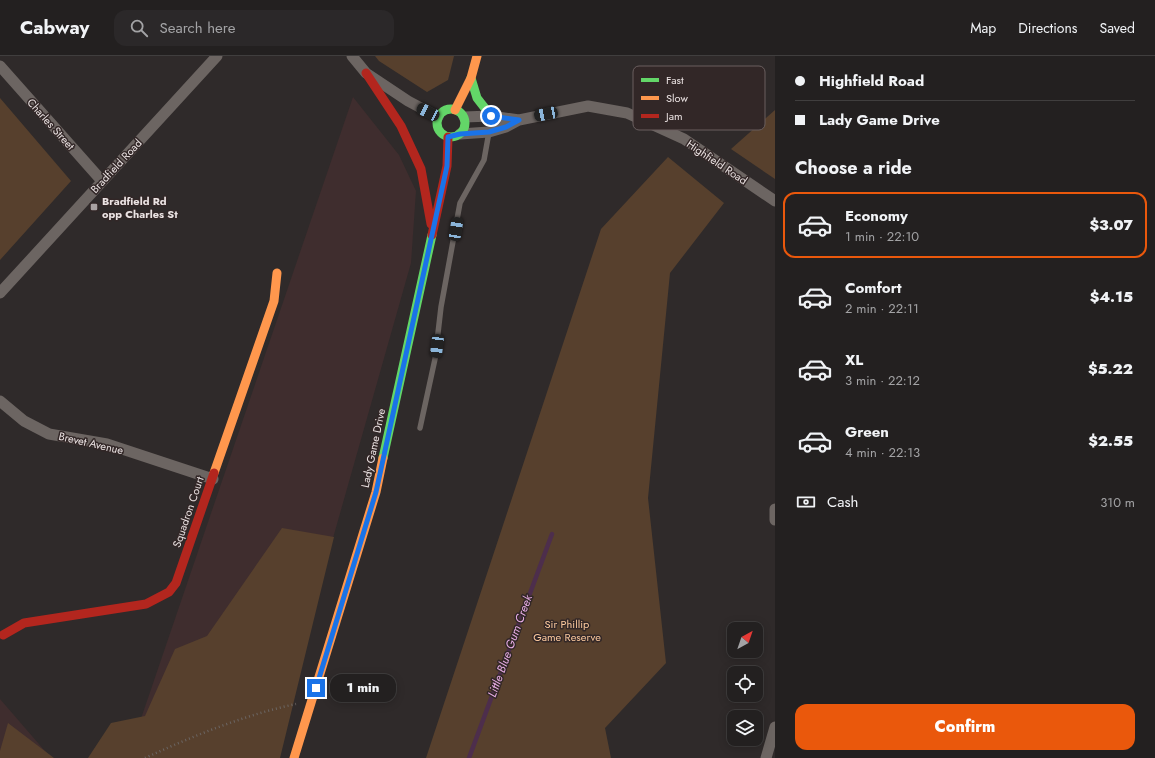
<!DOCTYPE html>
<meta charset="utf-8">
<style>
:root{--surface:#232020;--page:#2b2829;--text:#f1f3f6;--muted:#a3a3a5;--line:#403e3e;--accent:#ea580c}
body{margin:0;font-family:Jost,sans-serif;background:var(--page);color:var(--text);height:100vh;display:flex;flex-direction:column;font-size:15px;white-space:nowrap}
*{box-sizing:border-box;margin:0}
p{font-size:13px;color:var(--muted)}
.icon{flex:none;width:22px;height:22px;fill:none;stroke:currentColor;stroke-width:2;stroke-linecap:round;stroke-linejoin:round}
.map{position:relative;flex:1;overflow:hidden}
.details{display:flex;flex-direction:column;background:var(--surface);width:380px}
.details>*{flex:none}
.hud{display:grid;align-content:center;height:88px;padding:0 20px;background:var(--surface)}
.needle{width:26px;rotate:40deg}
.tools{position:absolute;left:727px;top:566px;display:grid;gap:8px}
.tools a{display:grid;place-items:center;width:36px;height:36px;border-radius:8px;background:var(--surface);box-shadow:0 2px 10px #0003,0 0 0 1px var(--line);font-size:20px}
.end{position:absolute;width:18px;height:18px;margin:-9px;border:5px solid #1a73e8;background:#fff;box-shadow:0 0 0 2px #fff}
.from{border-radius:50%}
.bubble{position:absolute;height:28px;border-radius:12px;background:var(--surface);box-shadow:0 2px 10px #0003,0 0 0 1px var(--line);font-size:13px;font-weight:800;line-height:28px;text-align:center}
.car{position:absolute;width:12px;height:24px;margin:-12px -6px;border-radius:5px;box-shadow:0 0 3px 1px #0007;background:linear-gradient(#222 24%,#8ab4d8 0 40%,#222 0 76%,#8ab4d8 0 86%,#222 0)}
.hud b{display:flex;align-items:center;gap:14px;height:38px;font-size:15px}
.hud b+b{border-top:1px solid var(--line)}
.hud i{width:10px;height:10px;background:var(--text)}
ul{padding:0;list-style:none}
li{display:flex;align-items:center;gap:12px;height:66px;margin:0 8px 6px;padding:0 12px;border:2px solid transparent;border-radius:12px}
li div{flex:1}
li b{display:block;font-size:15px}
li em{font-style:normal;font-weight:800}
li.active{border-color:var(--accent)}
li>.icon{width:36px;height:36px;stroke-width:1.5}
h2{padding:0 20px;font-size:18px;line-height:48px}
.pay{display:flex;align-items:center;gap:10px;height:44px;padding:0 20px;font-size:15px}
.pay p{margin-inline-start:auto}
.action{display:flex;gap:8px;margin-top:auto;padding:8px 20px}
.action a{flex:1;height:46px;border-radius:12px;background:var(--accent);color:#fff;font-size:16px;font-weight:800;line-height:46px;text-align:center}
header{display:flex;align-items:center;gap:24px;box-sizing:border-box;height:56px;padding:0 20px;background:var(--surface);border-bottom:1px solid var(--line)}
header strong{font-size:19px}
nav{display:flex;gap:22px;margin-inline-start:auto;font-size:14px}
.search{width:280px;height:36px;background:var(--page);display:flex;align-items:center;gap:10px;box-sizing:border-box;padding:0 14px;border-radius:12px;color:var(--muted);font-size:15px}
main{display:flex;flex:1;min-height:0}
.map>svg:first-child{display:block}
.built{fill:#3f2d2e}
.green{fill:#57402d}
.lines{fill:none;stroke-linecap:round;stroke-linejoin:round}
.stream{stroke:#4d2e4c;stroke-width:4.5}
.path{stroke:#6b6563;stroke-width:2.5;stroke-dasharray:1 3;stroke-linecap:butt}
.lane{stroke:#6c6562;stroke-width:5.5}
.street{stroke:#6c6562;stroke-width:11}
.fast{stroke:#63d668;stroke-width:9}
.slow{stroke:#ff974d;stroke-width:9}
.jam{stroke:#b3261e;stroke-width:9}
.route{stroke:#1a73e8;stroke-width:5}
.poi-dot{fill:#a9a2a2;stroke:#322727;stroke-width:1.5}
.labels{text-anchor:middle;stroke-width:3;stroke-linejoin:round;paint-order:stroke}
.street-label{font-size:11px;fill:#ebe3e3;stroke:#322727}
.poi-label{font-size:11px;font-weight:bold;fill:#ebe3e3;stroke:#322727;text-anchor:start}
.park-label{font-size:11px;fill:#fcc99d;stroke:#322727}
.water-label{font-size:12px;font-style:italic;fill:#e9ade6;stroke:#322727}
.key{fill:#322727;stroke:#6a5f5f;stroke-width:1}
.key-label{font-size:11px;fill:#ebe3e3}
</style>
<header>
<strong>Cabway</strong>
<div class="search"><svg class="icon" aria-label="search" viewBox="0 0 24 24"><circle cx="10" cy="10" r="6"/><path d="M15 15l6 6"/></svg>Search here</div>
<nav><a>Map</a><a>Directions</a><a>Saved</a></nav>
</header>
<main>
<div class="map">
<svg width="775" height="702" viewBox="0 0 775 702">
<rect width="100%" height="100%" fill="#2f2a2a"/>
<path class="built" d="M353,41L399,99L416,135L411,207L318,535L275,702H95L133,686Z
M0,643L51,702H0Z"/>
<path class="green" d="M375,0H454L448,24L427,36L379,5Z
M0,42L71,125L0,204Z
M775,54V123L731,93Z
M668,101L724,147L670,217L648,442L666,607L605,672L611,702H426L601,173Z
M282,472L334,481L280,702H88L111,667L145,660L175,593L207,580Z
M8,667L54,702H0V695Z"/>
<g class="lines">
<path class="stream" d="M469,702L552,478"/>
<path class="path" d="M145,702C193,680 244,659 296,648"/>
<path class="lane" d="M420,372L435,303L441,251L460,147L484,104L489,76"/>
<path class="street" d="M352,0L366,17L408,45L438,61
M0,10L102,125
M464,61L491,60L519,64
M460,78L489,76L506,71L519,64L588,50L627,57L684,83L775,145
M0,237L217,0
M0,345L24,365L49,378L107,388L213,423
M775,453V464
M766,702L775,671"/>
<path class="fast" d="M471,22L477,42L491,60
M437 67a14 14 0 1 1 28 0a14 14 0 1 1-28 0Z
M383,402L432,179"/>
<path class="slow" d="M455,54L471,22L477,0
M214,417L274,245L277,217
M294,702L376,436L383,402"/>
<path class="jam" d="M366,17L401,70L421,113L431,168
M432,179L447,110L448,81
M3,579L24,567L146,548L169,536L176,527L214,417"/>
</g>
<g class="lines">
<path class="route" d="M316,632L376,436L447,110L448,81L460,78L489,76L506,71L519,64L491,60"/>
</g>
<rect class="poi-dot" x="90" y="147" width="8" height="8" rx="2"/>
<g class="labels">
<g class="street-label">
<text transform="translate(51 68) rotate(48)" y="4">Charles Street</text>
<text transform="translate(717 106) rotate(34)" y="4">Highfield Road</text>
<text transform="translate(116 110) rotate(-47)" y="4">Bradfield Road</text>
<text transform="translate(91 387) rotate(13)" y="4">Brevet Avenue</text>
<text transform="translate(373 392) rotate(-78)" y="4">Lady Game Drive</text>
<text transform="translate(188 456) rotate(-71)" y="4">Squadron Court</text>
</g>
<g class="poi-label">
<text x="102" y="149">Bradfield Rd<tspan x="102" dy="13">opp Charles St</tspan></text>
</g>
<g class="park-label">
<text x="567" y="572">Sir Phillip<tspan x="567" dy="13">Game Reserve</tspan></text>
</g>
<g class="water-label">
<text transform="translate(510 590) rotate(-70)" y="4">Little Blue Gum Creek</text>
</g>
</g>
<rect x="633" y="10" width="132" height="64" rx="6" class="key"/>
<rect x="641" y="22" width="18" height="4" fill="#63d668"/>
<rect x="641" y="40" width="18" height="4" fill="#ff974d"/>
<rect x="641" y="58" width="18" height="4" fill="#b3261e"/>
<g class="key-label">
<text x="666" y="28">Fast</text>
<text x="666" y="46">Slow</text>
<text x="666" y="64">Jam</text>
</g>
</svg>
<div class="tools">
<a><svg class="needle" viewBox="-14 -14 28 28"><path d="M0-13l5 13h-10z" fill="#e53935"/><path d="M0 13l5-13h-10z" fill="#a3a3a5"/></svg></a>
<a><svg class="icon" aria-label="locate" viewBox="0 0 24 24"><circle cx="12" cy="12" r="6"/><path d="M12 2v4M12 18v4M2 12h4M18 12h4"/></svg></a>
<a><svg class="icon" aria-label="layers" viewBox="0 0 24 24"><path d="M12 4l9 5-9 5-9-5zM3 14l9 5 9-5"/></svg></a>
</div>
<i class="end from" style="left:491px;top:60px"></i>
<i class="end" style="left:316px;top:632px"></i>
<div class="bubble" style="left:330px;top:618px;width:66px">1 min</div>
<i class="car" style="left:428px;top:56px;rotate:296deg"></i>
<i class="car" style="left:546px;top:58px;rotate:259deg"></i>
<i class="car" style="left:456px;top:173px;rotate:9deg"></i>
<i class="car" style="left:437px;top:290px;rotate:187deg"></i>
</div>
<section class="details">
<div class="hud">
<b><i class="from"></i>Highfield Road</b>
<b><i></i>Lady Game Drive</b>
</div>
<h2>Choose a ride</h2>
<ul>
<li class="active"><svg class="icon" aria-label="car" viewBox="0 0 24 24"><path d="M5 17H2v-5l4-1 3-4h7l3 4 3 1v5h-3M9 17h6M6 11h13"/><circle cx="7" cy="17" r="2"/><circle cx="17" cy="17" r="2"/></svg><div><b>Economy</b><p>1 min · 22:10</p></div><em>$3.07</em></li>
<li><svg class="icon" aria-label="car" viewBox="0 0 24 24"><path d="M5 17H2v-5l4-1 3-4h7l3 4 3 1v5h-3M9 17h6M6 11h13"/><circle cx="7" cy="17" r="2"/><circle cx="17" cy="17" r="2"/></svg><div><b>Comfort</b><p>2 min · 22:11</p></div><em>$4.15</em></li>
<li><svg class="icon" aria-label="car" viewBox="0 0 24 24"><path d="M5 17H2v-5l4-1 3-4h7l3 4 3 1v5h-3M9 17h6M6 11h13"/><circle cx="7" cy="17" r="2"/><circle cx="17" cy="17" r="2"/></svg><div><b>XL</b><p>3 min · 22:12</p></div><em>$5.22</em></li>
<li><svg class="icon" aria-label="car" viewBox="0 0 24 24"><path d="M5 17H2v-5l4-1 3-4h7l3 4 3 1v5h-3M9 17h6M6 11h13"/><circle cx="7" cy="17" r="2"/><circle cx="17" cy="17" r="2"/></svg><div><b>Green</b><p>4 min · 22:13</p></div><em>$2.55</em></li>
</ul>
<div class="pay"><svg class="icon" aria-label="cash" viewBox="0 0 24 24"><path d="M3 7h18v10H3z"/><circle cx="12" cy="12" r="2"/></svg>Cash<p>310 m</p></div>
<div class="action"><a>Confirm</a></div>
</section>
</main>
